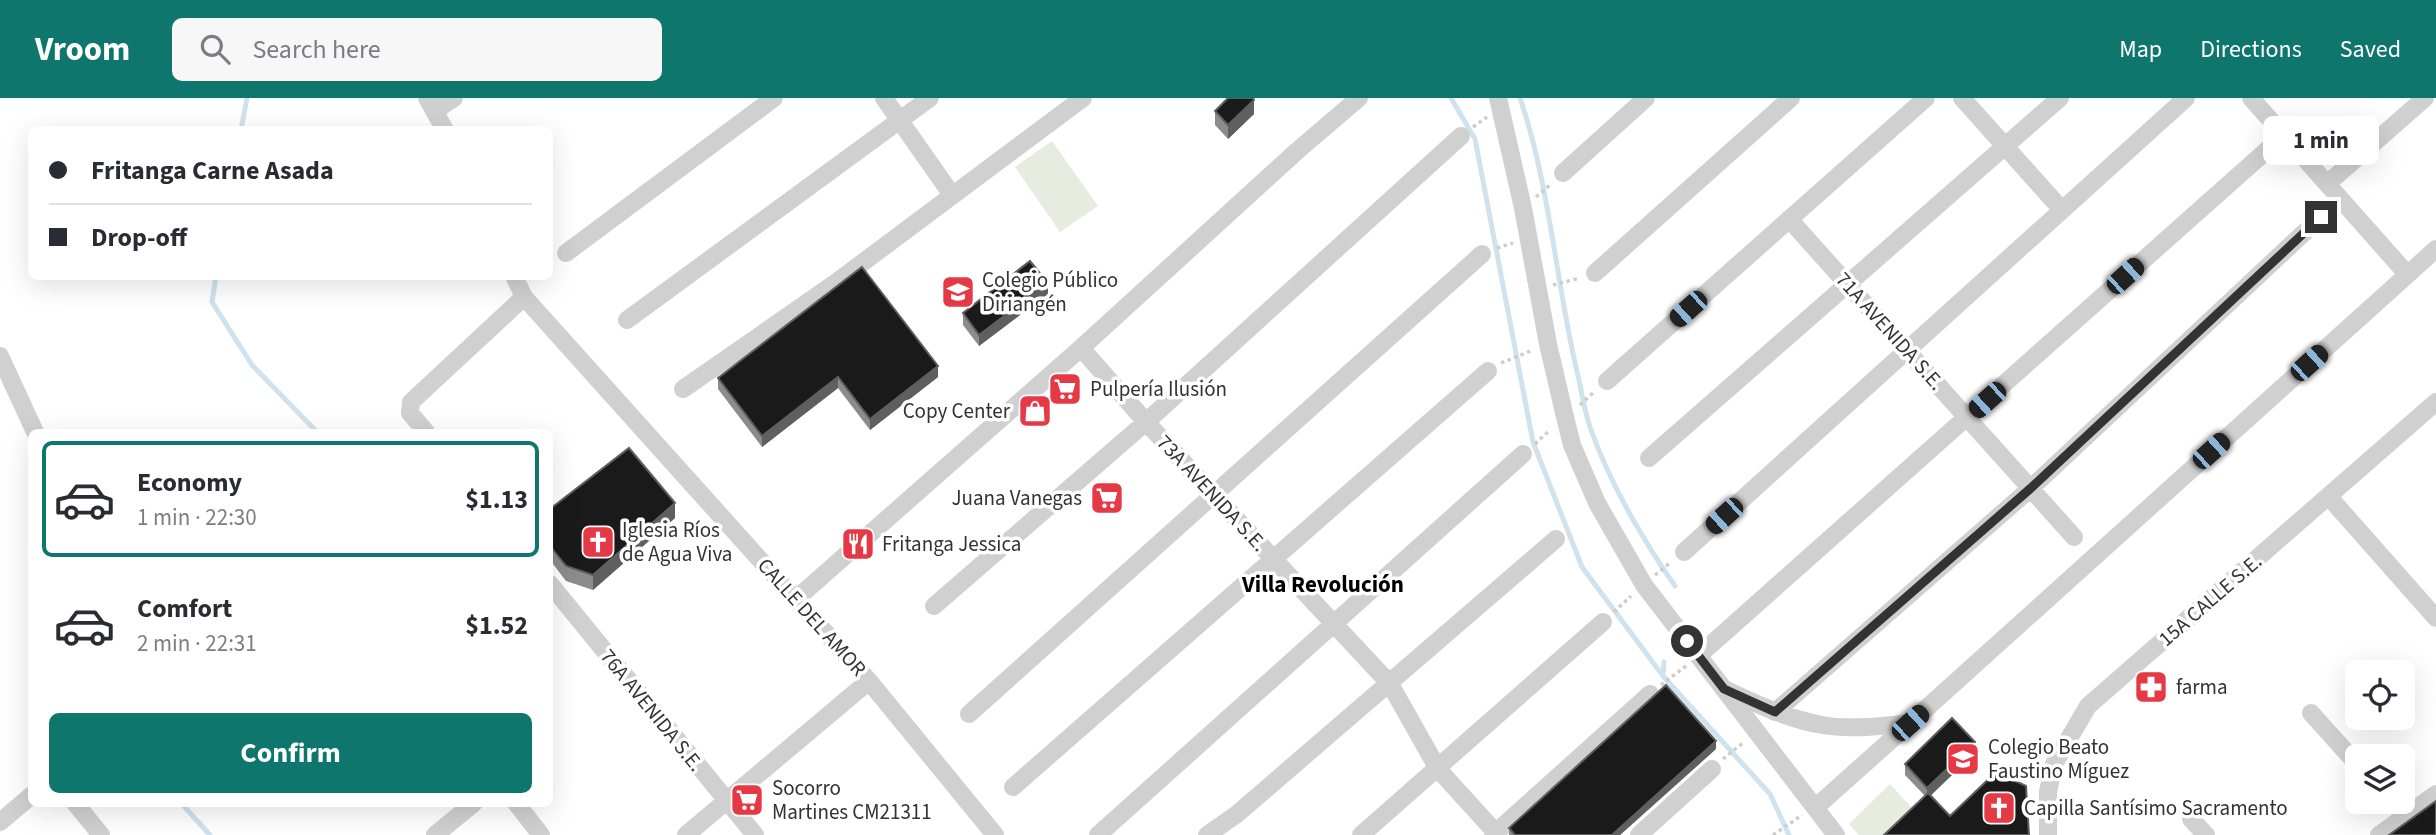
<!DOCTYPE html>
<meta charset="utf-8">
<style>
:root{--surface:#fff;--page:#f7f7f7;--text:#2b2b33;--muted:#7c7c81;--line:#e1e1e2;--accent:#0f766e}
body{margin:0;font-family:"Source Sans 3",sans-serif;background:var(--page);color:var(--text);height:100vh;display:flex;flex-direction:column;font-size:26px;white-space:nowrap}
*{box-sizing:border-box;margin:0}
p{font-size:23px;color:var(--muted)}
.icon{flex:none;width:38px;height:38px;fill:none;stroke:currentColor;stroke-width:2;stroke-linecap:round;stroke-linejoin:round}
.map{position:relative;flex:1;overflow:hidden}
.sheet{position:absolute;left:28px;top:331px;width:525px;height:378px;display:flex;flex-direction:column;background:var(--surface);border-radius:10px;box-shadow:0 7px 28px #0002}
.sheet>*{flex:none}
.top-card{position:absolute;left:28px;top:28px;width:525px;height:154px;border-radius:10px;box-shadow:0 7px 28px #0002;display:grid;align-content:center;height:154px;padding:0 21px;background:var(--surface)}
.tools{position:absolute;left:2345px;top:562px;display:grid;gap:14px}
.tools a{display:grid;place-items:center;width:70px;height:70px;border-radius:10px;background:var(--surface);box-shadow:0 7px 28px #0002;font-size:35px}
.end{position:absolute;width:32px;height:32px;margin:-16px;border:9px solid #333;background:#fff;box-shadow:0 0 0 4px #fff}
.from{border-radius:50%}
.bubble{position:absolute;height:49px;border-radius:10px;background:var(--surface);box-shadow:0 7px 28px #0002;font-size:23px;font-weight:700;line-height:49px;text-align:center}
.car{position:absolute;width:21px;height:42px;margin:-21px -10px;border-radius:9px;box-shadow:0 0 5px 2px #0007;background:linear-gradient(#222 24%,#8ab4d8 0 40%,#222 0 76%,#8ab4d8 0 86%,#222 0)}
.top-card b{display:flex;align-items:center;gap:24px;height:66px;font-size:26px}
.top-card b+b{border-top:2px solid var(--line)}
.top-card i{width:18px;height:18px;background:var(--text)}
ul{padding:12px 0 0;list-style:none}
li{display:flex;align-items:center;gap:21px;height:116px;margin:0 14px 10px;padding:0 7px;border:4px solid transparent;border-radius:10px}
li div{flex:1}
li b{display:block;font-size:26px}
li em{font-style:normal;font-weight:700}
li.current{border-color:var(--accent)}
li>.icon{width:63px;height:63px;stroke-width:1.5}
.primary-button{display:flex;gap:14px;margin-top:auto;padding:14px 21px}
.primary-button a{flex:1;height:80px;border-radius:10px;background:var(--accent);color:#fff;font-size:28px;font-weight:700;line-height:80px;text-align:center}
header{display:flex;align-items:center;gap:42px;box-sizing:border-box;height:98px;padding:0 35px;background:var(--accent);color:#fff}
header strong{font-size:33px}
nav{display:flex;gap:38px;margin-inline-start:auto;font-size:24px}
.search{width:490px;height:63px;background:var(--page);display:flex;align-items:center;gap:18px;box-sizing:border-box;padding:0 24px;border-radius:10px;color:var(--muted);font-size:26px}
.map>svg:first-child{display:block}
.green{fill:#e6ecdf}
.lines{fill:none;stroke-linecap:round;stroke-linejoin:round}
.stream{stroke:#cfe2ee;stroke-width:5}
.path{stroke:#cdcdcd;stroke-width:3.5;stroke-dasharray:3.5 3.5;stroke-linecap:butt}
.minor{stroke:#d0d0d0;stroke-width:18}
.wall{fill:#8c8c8c}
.shaded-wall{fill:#5f5f5f}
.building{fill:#1a1a1a;stroke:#5f5f5f;stroke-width:2}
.route{stroke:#333;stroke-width:9}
.labels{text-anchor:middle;stroke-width:7;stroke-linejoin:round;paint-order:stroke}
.poi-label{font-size:21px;fill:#333;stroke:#fff;text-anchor:start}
.street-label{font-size:21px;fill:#333;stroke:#fff}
.neighbourhood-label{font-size:23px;font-weight:bold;fill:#000;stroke:#fff}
</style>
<header>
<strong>Vroom</strong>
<div class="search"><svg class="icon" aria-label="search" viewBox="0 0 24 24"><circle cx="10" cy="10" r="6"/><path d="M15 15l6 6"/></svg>Search here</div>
<nav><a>Map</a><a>Directions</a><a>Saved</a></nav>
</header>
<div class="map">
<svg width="2436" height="737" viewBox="0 0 2436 737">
<rect width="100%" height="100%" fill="#fff"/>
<path class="green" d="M1052,43L1098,108L1060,134L1015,69Z
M1890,686L1914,712L1887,737H1859L1849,726Z"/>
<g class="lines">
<path class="stream" d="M1451,0L1475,41L1533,344L1582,469L1663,578L1770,696L1789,737
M1520,0C1551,91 1556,189 1579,282C1582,297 1585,314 1590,329C1610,386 1641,439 1675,488
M241,32L247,0
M216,178L212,204L252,267L317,334
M1663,578L1664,564
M181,705L210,737"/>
<path class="path" d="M1473,29L1487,19
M1536,99L1551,86
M1497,150L1513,145
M1553,187L1580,180
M1501,265L1533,252
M1580,307L1595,293
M1535,346L1550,332
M1655,477L1671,464
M1614,514L1631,498
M1661,587L1686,568
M1723,661L1744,644
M1773,737L1802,717"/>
<path class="minor" d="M427,0L445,32
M884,0L952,97
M1498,0L1523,110L1548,246L1565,319L1572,347L1597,405L1644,487L1836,737
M1962,0L2062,112
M2251,0L2407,176
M436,12L454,0
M1563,75L1646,0
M2327,86L2425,0
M1789,121L2074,439
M566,155L774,0
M1595,175L1791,0
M514,178L524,199L869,583L995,737
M627,222L930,0
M1081,250L1146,324L1390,586L1438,671L1498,737
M0,258L35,334
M1607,283L1926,0
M683,291L834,186L1083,0
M426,334L410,315L411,304L524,199
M1649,360L2060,0
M2329,399L2436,520
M1684,454L2186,0
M550,486L755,737
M796,501L1081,250L1297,53L1359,0
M934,508L1146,324L1461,38
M1698,558L2284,37
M1724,591C1755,605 1787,621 1822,627C1851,632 1881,628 1910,625L2436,151
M1775,614L2031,390L2340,101
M2311,615L2357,666
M969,616L1482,156
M1013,689L1488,273
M2392,704L2405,718
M75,705L101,737
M516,705L541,737
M1816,709L1910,625
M2191,721L2206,737
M0,724L32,697
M435,737L474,705
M686,737L869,583
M1098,737L1523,356
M1207,737L1237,716L1556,441
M1361,737L1603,524
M1493,737L1650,596
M1639,737L1712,671
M2048,737V694L2054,666L2088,608L2436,304
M2379,737L2436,696"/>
</g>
<path class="wall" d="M1215,13L1254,16L1228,41L1215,27Z
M1048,196L979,248L963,227V215Z
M938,279L870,332L838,290L762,349L718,291V280Z
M550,411L675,420L593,492L566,483L550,462Z
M1716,651L1620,737H1509V730Z
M1975,655L1931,697L1950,718L1884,737L1925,698L1905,677V666Z"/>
<path class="shaded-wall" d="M1254,2V16L1228,41V27Z
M1048,185V196L979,248V237Z
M938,268V279L870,332V321Z
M838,279V290L762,349V338Z
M675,405V420L593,492V477Z
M1716,643V651L1620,737H1612Z
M1975,644V655L1927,701V690Z"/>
<path class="building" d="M1228,0H1253L1254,2L1228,27L1215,13Z
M1030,163L1048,185L979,237L963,215Z
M862,169L938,268L870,321L838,279L762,338L718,280Z
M629,350L675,405L593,477L566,468L550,448V411Z
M1666,587L1716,643L1612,737H1515L1509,730Z
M1952,620L1975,644L1927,690L1905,666Z
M1996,674L2026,688L2029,737H1884L1928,695L1950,718Z
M2436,703V737H2389Z"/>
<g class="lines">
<path class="route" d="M1687,543L1724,591L1775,614L2031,390L2321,119"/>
</g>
<defs>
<symbol id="school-square" viewBox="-11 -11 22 22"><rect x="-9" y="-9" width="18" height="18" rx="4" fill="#e63946" stroke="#fff"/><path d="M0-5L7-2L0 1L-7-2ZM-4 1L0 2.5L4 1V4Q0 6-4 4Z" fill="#fff"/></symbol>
<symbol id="supermarket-square" viewBox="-11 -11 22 22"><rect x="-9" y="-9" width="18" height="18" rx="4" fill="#e63946" stroke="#fff"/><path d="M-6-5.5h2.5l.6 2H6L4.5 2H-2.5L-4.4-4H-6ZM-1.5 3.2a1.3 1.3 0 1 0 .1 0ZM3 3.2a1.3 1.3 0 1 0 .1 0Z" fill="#fff"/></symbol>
<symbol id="shop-square" viewBox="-11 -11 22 22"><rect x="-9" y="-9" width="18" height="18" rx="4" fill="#e63946" stroke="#fff"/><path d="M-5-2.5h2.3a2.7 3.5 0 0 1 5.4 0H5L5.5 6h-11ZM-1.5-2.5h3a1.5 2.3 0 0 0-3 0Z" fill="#fff"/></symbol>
<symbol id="church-square" viewBox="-11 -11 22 22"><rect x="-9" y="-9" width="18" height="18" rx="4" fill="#e63946" stroke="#fff"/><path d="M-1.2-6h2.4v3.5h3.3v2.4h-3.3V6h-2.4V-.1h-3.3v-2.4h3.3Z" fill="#fff"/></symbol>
<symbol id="restaurant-square" viewBox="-11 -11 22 22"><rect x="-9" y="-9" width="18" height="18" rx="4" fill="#e63946" stroke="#fff"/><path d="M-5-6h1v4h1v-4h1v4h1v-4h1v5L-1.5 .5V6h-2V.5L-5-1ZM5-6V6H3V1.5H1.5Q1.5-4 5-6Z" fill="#fff"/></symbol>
<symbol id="pharmacy-square" viewBox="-11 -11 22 22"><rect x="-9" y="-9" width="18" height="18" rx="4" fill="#e63946" stroke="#fff"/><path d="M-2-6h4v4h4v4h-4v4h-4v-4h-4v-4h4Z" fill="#fff"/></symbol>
</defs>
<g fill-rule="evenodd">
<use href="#school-square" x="939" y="175" width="38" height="38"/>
<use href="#supermarket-square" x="1046" y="272" width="38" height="38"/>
<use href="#shop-square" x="1016" y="294" width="38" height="38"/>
<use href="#supermarket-square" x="1088" y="381" width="38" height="38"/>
<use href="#church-square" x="579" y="425" width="38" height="38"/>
<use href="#restaurant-square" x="839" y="427" width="38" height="38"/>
<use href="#pharmacy-square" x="2132" y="570" width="38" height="38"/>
<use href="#school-square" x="1944" y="642" width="38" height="38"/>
<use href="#supermarket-square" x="728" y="683" width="38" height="38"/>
<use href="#church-square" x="1980" y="691" width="38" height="38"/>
</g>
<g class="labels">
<g class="poi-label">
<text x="982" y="189">Colegio Público<tspan x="982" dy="24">Diriangén</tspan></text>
<text x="1090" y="298">Pulpería Ilusión</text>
<text x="1010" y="320" text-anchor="end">Copy Center</text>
<text x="1082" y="407" text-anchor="end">Juana Vanegas</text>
<text x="622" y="439">Iglesia Ríos<tspan x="622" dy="24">de Agua Viva</tspan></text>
<text x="882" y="453">Fritanga Jessica</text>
<text x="2176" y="596">farma</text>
<text x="1988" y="656">Colegio Beato<tspan x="1988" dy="24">Faustino Míguez</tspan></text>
<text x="772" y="697">Socorro<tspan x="772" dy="24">Martines CM21311</tspan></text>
<text x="2024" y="717">Capilla Santísimo Sacramento</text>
</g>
<g class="street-label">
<text transform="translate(1890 233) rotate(48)" y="7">71A AVENIDA S.E.</text>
<text transform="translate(1212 395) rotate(47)" y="7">73A AVENIDA S.E.</text>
<text transform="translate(2210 502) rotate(-41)" y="7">15A CALLE S.E.</text>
<text transform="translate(812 519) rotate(48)" y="7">CALLE DEL AMOR</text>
<text transform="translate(652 612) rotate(51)" y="7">76A AVENIDA S.E.</text>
</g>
<g class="neighbourhood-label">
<text x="1323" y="494">Villa Revolución</text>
</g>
</g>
</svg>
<div class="tools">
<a><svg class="icon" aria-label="locate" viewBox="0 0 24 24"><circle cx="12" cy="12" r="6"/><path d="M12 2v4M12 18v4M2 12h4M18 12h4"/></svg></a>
<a><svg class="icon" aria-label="layers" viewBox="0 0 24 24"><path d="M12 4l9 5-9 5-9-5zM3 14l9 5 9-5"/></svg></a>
</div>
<i class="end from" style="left:1687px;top:543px"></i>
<i class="end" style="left:2321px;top:119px"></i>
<div class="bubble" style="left:2263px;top:18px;width:116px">1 min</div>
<i class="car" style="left:2125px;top:178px;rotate:48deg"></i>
<i class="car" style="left:1688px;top:211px;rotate:228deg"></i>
<i class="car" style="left:2309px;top:265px;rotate:48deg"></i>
<i class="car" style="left:1987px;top:302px;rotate:228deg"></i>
<i class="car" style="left:2211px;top:353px;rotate:48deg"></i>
<i class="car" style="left:1724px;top:418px;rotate:228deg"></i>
<i class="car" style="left:1910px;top:625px;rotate:48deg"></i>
<div class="top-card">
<b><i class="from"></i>Fritanga Carne Asada</b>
<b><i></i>Drop-off</b>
</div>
<section class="sheet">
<ul>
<li class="current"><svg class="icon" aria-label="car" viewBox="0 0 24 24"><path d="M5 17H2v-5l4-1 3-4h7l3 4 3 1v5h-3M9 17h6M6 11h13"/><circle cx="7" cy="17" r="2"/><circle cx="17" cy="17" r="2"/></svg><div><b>Economy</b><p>1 min · 22:30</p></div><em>$1.13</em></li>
<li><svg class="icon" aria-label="car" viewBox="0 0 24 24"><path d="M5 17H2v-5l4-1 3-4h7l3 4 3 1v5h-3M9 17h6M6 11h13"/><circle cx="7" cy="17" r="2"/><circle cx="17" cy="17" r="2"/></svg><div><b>Comfort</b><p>2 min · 22:31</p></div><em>$1.52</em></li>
</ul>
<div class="primary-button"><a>Confirm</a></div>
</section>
</div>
